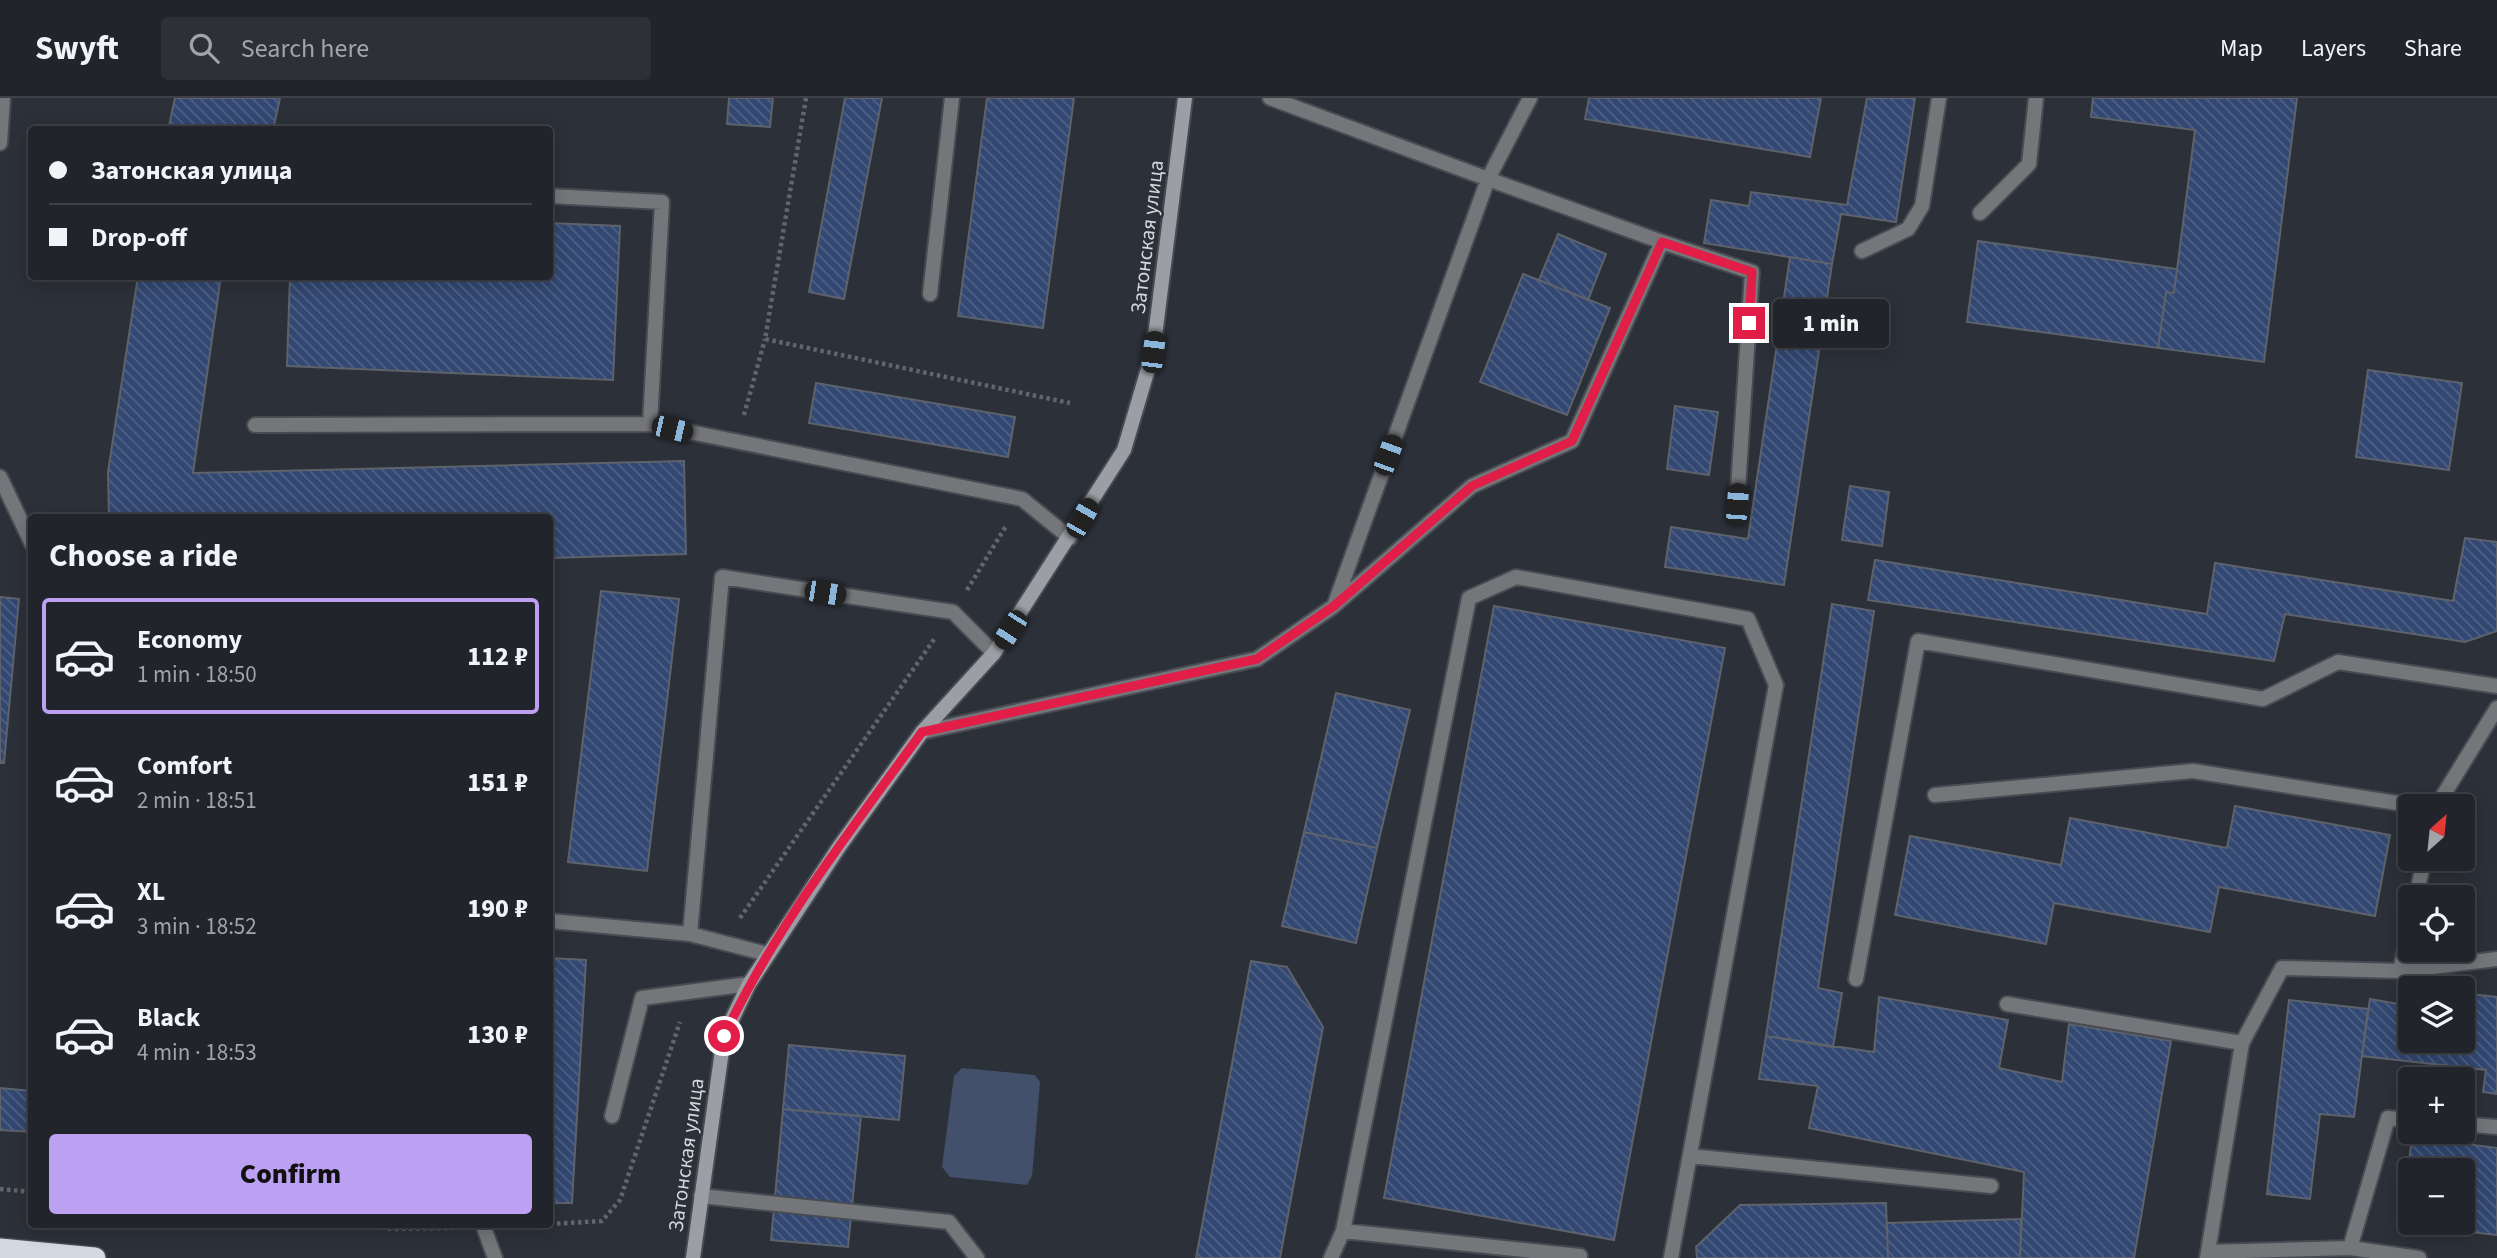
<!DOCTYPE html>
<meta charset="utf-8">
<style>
:root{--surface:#21242a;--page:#2d3036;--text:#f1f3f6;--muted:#a2a4a8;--line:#3e4147;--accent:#bca0f2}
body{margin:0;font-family:"Source Sans 3",sans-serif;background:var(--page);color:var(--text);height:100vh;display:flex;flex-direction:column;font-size:26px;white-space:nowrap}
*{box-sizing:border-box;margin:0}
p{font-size:23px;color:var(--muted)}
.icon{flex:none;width:38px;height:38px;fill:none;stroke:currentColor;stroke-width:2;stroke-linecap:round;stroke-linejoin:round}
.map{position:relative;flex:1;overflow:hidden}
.drawer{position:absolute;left:28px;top:416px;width:525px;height:714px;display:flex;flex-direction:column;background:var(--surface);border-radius:7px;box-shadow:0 4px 18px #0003,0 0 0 2px var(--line)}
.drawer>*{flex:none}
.top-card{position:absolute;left:28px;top:28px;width:525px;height:154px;border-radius:7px;box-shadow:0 4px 18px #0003,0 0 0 2px var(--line);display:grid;align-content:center;height:154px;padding:0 21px;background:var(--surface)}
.needle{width:46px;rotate:27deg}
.tools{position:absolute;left:2398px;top:696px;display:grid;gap:14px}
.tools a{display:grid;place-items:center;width:77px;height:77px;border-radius:7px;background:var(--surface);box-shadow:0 4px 18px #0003,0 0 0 2px var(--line);font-size:35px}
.end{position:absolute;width:32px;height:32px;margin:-16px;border:9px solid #e11d48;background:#fff;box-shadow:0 0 0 4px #fff}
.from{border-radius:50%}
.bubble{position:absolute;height:49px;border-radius:7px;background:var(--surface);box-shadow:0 4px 18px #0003,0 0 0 2px var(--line);font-size:23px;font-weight:800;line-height:49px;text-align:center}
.car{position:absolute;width:21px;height:42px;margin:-21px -10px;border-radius:9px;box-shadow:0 0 5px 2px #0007;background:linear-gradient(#222 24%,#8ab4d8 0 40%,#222 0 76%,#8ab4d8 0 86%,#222 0)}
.top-card b{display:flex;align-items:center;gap:24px;height:66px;font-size:26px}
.top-card b+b{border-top:2px solid var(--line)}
.top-card i{width:18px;height:18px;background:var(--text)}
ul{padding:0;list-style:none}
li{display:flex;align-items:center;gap:21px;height:116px;margin:0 14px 10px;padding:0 7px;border:4px solid transparent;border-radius:7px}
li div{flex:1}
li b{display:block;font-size:26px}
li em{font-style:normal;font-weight:800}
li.current{border-color:var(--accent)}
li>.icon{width:63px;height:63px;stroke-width:1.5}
h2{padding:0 21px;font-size:32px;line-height:84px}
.button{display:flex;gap:14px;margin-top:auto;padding:14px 21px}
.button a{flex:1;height:80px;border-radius:7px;background:var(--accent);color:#111;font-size:28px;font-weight:800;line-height:80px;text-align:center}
header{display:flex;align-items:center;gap:42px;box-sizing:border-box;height:98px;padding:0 35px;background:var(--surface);border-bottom:2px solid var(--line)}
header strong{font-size:33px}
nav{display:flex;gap:38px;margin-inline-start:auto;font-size:24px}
.search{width:490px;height:63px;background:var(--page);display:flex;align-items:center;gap:18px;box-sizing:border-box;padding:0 24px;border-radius:7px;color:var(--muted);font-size:26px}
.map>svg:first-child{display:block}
.green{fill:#42506c}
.building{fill:url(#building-back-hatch);stroke:#5d626b;stroke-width:2;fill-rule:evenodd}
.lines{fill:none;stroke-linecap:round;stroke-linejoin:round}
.lane-casing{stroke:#474b52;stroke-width:18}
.secondary-casing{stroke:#474b52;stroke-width:18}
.highway-casing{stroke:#474b52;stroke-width:24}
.path{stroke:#61656c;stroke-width:4.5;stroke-dasharray:3.5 3.5;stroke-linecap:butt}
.lane{stroke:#74767a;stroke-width:14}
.secondary{stroke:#9b9ea4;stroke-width:14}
.highway{stroke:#d3d8e2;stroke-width:21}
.route{stroke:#e11d48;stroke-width:9}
.labels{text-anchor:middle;stroke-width:5;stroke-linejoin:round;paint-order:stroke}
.street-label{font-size:21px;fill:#d4d7dc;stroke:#2c3038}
</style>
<header>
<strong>Swyft</strong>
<div class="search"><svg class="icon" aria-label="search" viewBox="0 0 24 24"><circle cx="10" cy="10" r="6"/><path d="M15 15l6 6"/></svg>Search here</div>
<nav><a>Map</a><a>Layers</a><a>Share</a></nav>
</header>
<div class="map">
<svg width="2497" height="1160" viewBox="0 0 2497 1160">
<defs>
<pattern id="building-back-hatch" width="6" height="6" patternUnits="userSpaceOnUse" patternTransform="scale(1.75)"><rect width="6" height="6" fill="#324771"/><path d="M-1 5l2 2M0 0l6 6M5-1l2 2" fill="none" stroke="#4f6185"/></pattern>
</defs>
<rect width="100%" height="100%" fill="#2c3038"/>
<path class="green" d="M962,970L1035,977L1040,984L1032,1078L1027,1087L950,1079L942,1069L954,978Z"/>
<path class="building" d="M175,0H280L273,32H168Z
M729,0H773L770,29L727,26Z
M845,0H882L844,201L809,194Z
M987,0H1074L1043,230L958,218Z
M1589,0H1821L1810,59L1585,21Z
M1867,0H1915L1896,124L1841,116L1832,166L1704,145L1711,102L1749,108L1751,94L1847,107Z
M2093,0H2297L2264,264L2158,250L2166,194L2174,195L2195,32L2091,19Z
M550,125L620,128L613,282L287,268L290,178H550Z
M1558,136L1606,156L1588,202L1539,182Z
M1978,143L2177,171L2174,195L2166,194L2158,250L1967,224Z
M1790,159L1832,166L1784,487L1665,469L1671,429L1748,441Z
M1523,176L1610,210L1567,317L1480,284Z
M138,178H221L193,375L684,363L686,456L550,460V420H109L108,374Z
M2368,272L2462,285L2449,372L2356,359Z
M816,285L1015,319L1008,359L809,325Z
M1675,308L1718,314L1709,377L1667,371Z
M1850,388L1889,394L1882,448L1842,442Z
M2465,440L2497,444V533L2465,544L2285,516L2274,563L1868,502L1875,462L2207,516L2215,465L2453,503Z
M601,493L679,501L647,773L568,764Z
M0,499L19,501L4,665H0Z
M1832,506L1874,513L1818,890L1842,895L1833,949L1766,938Z
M1494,508L1725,550L1614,1142L1384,1100Z
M1336,595L1410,612L1377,750L1304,734Z
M2235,708L2390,737L2375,818L2219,789L2210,834L2054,805L2046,846L1895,817L1910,738L2061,767L2070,720L2227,750Z
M1304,734L1377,750L1356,845L1282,828Z
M550,860L586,862L572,1105H550Z
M1251,863L1287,869L1323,929L1280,1160H1196Z
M2462,895L2497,899V996L2483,994L2486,972L2362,958L2370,901L2410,908V943H2462Z
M1879,899L2008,922L1999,970L2062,984L2069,926L2171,943L2134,1160H2020L2024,1074L1809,1030L1818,988L1759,981L1766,938L1874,954Z
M2289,902L2368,911L2354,1019L2320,1016L2310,1101L2267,1096Z
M789,947L905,958L899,1022L783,1011Z
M0,990L32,993V1034L0,1032Z
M783,1011L861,1018L848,1149L771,1142Z
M2412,1039L2497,1050V1137L2401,1126ZM2410,1073H2462V1125H2410Z
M1886,1105L1888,1160H1697L1696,1149L1740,1107Z
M2021,1121L2020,1160H1888L1887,1125Z"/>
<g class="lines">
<defs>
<path id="lane" d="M0,45L3,0
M1980,115L2029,66L2036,0
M1662,144L1752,174L1737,406
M1862,153L1908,131L1922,108L1939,0
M930,196L952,0
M650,326L1022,401L1070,440
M255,327L650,326L662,104L550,98
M0,379L32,446
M1335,507L1472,388L1572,343L1662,144L1488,81L1530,0
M922,634L1257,561L1334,508L1488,81L1270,0
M1935,697L2193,673L2423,709
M2436,709L2497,610
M2416,800L2424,761
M550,823L690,836L767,856
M690,836L722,479L953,514L994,555
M2400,873L2497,861
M1856,881L1918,543L2263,601L2338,564L2497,588
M2007,906L2242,945
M612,1018L642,900L749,886
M2462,1026L2497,1029
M1690,1058L1991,1088
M701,1098L949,1124L977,1160
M483,1127L495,1160
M1343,1133L1580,1158
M2350,1150L2388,1020L2410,1022
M2208,1154L2350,1150L2419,1160
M1331,1160L1343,1133L1469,500L1516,479L1748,521L1776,587L1671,1160
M2207,1160L2242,945L2282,870L2400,873L2410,828"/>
<path id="secondary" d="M693,1160L724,938L749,886L839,749L922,634L994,555L1124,352L1153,254L1185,0"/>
<path id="highway" d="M0,1151L95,1160"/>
</defs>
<use href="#lane" class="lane-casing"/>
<use href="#secondary" class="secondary-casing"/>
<use href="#highway" class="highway-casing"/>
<path class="path" d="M806,0L765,241L1070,305
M744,317L765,241
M967,492L1006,428
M740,820L935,540
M0,1091L32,1094
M550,1126L602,1123L620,1102L680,924
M353,1127L393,1131L457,1130
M515,1128L536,1127"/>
<use href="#lane" class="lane"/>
<use href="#secondary" class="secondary"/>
<use href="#highway" class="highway"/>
</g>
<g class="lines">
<path class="route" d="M724,938C776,828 851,732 922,634L1257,561L1334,508L1472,388L1572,343L1662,144L1752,174L1749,225"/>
</g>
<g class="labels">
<g class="street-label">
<text transform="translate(1147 139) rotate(-83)" y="7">Затонская улица</text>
<text transform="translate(686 1057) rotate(-82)" y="7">Затонская улица</text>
</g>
</g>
</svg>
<div class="tools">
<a><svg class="needle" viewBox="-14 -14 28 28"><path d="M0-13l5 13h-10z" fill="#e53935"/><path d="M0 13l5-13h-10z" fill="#a2a4a8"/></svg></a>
<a><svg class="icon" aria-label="locate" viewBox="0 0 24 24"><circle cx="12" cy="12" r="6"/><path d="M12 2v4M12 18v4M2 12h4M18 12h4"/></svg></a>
<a><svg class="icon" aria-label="layers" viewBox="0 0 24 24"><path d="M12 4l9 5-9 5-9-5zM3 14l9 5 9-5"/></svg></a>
<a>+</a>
<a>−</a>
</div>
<i class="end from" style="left:724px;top:938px"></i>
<i class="end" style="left:1749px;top:225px"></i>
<div class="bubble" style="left:1773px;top:201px;width:116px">1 min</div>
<i class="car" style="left:1153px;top:254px;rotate:7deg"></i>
<i class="car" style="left:672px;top:331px;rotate:103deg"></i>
<i class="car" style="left:1388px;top:357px;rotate:20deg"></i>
<i class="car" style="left:1737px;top:406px;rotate:4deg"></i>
<i class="car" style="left:1082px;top:420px;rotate:30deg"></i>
<i class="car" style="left:825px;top:495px;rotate:99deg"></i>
<i class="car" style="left:1010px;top:532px;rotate:213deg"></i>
<div class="top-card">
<b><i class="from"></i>Затонская улица</b>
<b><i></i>Drop-off</b>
</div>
<section class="drawer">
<h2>Choose a ride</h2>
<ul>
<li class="current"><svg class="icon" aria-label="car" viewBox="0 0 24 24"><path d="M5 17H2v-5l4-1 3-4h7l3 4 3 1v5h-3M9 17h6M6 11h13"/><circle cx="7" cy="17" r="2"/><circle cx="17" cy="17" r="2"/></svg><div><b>Economy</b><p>1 min · 18:50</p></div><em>112 ₽</em></li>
<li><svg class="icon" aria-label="car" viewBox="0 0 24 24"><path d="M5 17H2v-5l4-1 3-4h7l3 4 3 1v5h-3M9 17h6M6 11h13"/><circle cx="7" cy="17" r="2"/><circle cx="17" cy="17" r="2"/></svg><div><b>Comfort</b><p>2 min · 18:51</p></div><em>151 ₽</em></li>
<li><svg class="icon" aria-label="car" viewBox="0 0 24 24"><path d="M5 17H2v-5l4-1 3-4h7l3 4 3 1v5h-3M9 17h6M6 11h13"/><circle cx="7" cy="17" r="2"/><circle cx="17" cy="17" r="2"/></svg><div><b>XL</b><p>3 min · 18:52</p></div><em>190 ₽</em></li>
<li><svg class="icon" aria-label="car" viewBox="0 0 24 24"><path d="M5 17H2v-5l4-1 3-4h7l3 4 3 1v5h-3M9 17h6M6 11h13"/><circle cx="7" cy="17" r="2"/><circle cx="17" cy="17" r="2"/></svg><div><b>Black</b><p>4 min · 18:53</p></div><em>130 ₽</em></li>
</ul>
<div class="button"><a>Confirm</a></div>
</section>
</div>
